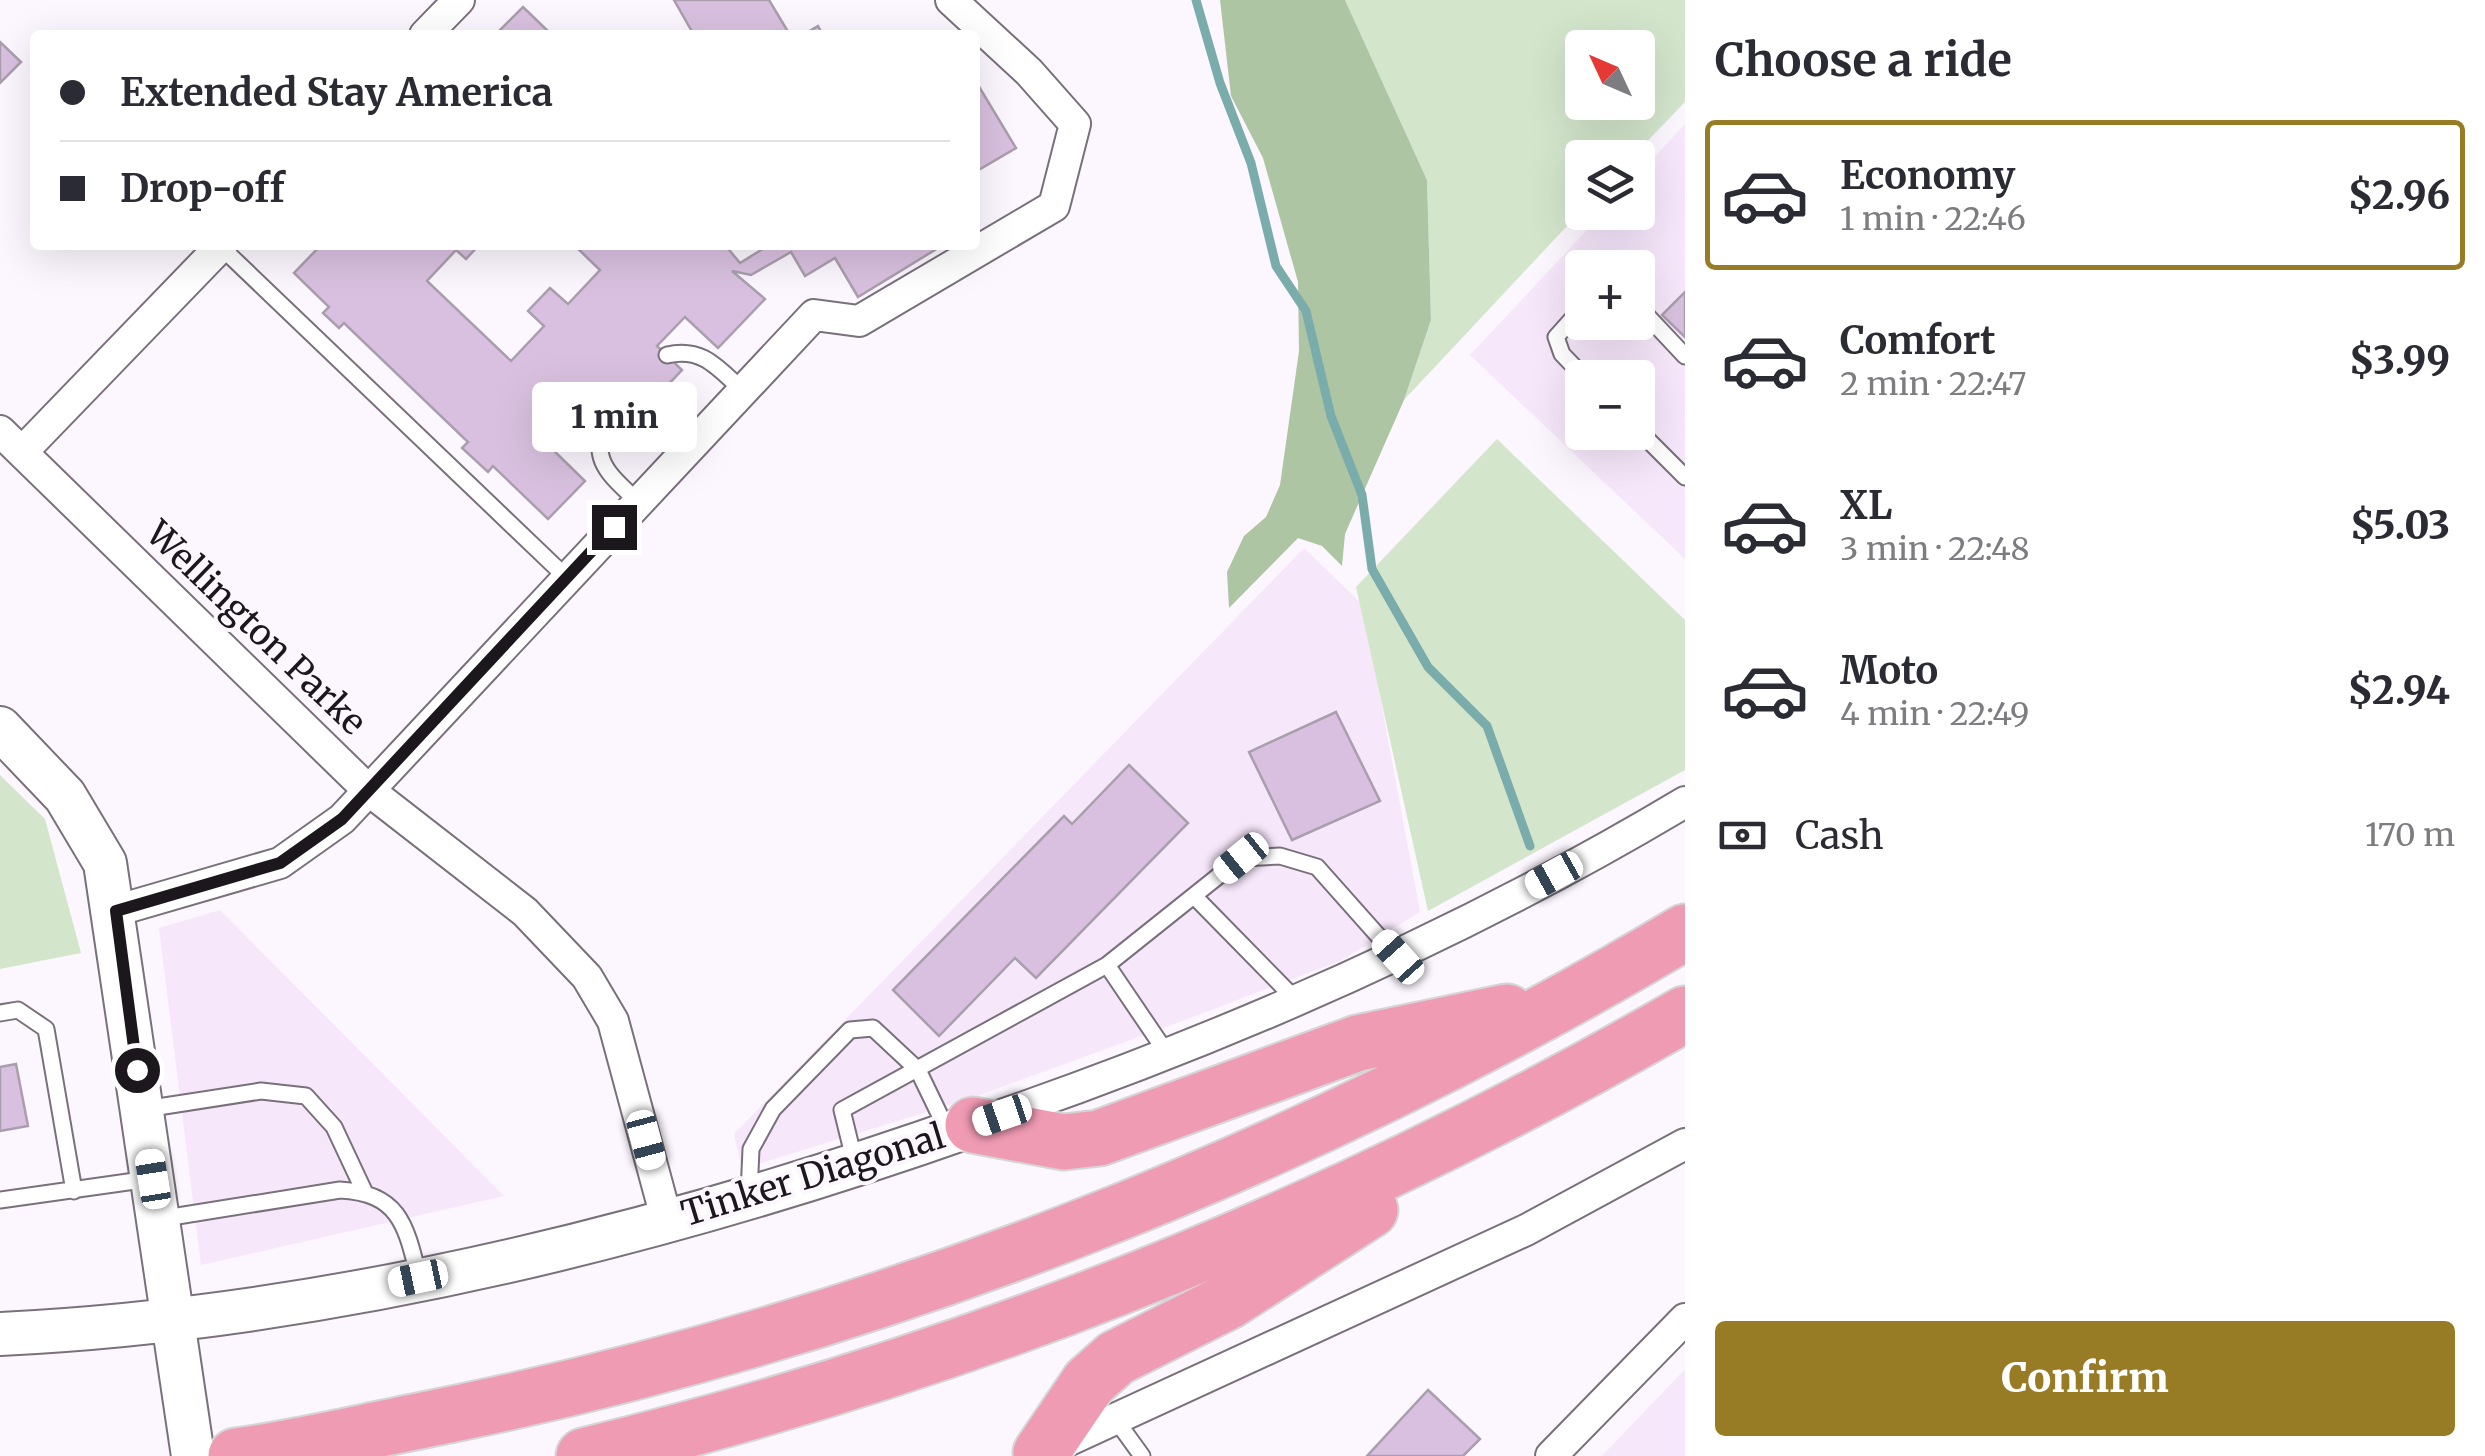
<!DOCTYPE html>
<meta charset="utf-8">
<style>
:root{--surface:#fff;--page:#f2f2f3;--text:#2b2b33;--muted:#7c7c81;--line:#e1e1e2;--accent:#987c25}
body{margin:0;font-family:Merriweather,serif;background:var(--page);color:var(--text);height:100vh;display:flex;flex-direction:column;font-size:38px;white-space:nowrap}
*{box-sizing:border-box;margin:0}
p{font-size:32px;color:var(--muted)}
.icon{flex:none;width:55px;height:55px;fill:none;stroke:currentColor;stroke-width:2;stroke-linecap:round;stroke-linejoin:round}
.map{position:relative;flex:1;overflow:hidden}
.side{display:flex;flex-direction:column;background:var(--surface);width:800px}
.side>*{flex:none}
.top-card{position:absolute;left:30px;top:30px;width:950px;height:220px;border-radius:10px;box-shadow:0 10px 40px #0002;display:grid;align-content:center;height:220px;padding:0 30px;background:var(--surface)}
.needle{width:65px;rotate:314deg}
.fabs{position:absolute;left:1565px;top:30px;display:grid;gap:20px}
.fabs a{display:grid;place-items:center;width:90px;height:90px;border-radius:10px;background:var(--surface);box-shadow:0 10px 40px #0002;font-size:50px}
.end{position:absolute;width:45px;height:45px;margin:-22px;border:12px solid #1b171c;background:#fff;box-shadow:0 0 0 5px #fff}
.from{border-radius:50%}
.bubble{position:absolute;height:70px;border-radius:10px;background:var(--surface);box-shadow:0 10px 40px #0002;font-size:32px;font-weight:800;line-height:70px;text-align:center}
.car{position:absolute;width:30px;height:60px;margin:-30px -15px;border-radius:12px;box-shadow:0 0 8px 2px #0007;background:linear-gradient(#fff 24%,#345 0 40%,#fff 0 76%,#345 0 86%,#fff 0)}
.top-card b{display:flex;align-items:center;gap:35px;height:95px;font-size:38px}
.top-card b+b{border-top:2px solid var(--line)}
.top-card i{width:25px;height:25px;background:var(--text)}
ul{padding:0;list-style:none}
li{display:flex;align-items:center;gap:30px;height:150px;margin:0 20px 15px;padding:0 10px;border:5px solid transparent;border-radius:10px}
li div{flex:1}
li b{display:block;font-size:38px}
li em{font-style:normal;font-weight:800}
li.active{border-color:var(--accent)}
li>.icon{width:90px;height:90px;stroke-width:1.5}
h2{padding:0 30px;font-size:45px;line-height:120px}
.pay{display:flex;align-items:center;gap:25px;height:110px;padding:0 30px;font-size:38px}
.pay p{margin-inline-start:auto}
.button{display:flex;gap:20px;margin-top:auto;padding:20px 30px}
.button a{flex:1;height:115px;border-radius:10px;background:var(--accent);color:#fff;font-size:40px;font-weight:800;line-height:115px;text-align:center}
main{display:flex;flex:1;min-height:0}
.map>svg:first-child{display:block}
.built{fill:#f7e7fb;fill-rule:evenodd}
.green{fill:#d3e6cc;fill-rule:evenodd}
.forest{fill:#aec5a4}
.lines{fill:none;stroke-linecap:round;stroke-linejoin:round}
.stream{stroke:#7bacac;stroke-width:9}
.building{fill:#d9c0e0;stroke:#a99fac;stroke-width:2.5}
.lane-casing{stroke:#79707c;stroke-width:19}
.street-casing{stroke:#79707c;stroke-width:34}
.secondary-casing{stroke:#79707c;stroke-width:46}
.highway-casing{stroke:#d6d5d6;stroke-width:59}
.lane{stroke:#fff;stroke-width:15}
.street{stroke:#fff;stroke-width:30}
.secondary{stroke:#fff;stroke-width:42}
.highway{stroke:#f09bb4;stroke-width:55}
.route{stroke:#1b171c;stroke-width:12}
.labels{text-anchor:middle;stroke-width:8;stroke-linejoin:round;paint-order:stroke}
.street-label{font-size:35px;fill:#1b171c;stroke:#fcf6fe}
</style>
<main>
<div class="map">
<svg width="1685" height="1456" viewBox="0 0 1685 1456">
<rect width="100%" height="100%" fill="#fcf6fe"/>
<path class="built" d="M1685,124V559L1470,355L1603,213L1638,212V175ZM1582,268H1638V322H1582ZM1582,378H1638V432H1582Z
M1304,548L1363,605L1420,912L1340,961L1169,1026L969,1099L742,1169L734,1134Z
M220,910L504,1196L201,1265L159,928Z
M1685,1369V1456H1602Z"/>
<path class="green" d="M1345,0H1685V102L1632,157L1582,158V210L1404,400L1431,320L1427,180ZM1582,48H1638V102H1582Z
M1497,439L1685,620V770L1428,911L1356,587Z
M0,775L45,819L81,953L0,969Z"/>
<path class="forest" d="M1220,0H1345L1427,180L1431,320L1404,400L1345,534L1342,566L1322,546L1298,538L1229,608L1227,572L1244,536L1266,517L1280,485L1299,351L1298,282L1263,158L1231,96Z"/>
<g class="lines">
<path class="stream" d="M1196,0L1220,83L1251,163L1276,266L1306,311L1331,416L1362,495L1372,569L1428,667L1487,726L1530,846"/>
</g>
<path class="building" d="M674,0H769L790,35H694Z
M523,7L552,35H495Z
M818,26L823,35H803Z
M0,42L21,62L0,83Z
M975,80L1016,148L975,172Z
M321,245H479L466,259L456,250L427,281L511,361L544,326L528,311L550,288L568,304L600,270L574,245H725L740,263L769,245H943L858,297L835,258L805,276L791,252L751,275L732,271L765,299L718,348L685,317L657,346L682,370L621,434L589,403L548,445L585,481L548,519L493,466L488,472L462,448L468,442L344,323L339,328L323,313L329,307L294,273Z
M1685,292V337L1662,315Z
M1336,712L1380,801L1292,840L1249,752Z
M1129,765L1188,823L1036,978L1015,958L939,1036L893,990L1064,816L1072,824Z
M16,1064L28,1126L0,1131V1067Z
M1428,1390L1480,1439L1463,1456H1367Z"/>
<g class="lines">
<defs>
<path id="lane" d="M221,247L568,579
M1638,306L1685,356
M1582,308L1556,337L1562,354L1585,378
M667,355C702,347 717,367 742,390
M604,417C591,462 607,472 637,501
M1638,430L1685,477
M1194,896L1296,1000
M1107,965L1166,1052
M0,1013L18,1010L46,1029L74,1191
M145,1109L261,1091L306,1096L334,1127L364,1191
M855,1163L842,1110L1107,965L1241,858L1280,856L1317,867L1397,957
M749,1194L751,1149L773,1109L850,1030L873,1028L918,1070L947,1130
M0,1200L149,1179
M159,1219L340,1190C400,1193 406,1226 419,1278
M1116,1420L1142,1456"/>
<path id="street" d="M425,35L459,0
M0,431L367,789L525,912L587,977L613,1021L667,1221
M22,452L222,245
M115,911L280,863L342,819L814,315L859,321L1054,206L1075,124L1029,72L951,0
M990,1119C1231,1036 1466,933 1685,802
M1052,1448L1526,1230L1685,1144
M1551,1456L1685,1319"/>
<path id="secondary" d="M0,728L65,796L105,863L193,1456
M0,1334C328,1318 664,1234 973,1125"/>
<path id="highway" d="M973,1125L1064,1142L1099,1138L1358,1043L1507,1012
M1041,1453L1089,1382L1116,1358L1229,1301L1370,1210
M236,1456C297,1448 358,1433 419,1421C867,1332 1294,1165 1685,932
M584,1456C971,1362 1341,1213 1685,1014"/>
</defs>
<use href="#lane" class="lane-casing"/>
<use href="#street" class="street-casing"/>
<use href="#secondary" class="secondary-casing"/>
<use href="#highway" class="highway-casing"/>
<use href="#lane" class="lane"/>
<use href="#street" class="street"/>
<use href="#secondary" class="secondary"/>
<use href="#highway" class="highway"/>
</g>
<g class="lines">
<path class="route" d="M137,1070L116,911L280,863L342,819L614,527"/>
</g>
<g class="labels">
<g class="street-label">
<text transform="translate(256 628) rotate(44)" y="12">Wellington Parke</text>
<text transform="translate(813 1175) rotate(-17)" y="12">Tinker Diagonal</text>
</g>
</g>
</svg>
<div class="fabs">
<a><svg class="needle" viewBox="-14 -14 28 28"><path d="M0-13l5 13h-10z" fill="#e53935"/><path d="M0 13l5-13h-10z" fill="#7c7c81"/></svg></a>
<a><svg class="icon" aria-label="layers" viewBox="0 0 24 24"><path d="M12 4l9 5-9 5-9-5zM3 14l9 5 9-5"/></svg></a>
<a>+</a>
<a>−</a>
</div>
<i class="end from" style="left:137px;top:1070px"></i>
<i class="end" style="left:614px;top:527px"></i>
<div class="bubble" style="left:532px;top:382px;width:165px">1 min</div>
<i class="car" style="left:1241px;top:858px;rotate:231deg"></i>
<i class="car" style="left:1554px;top:875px;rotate:241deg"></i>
<i class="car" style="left:1398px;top:957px;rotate:318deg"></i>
<i class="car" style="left:1002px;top:1115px;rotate:251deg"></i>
<i class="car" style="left:646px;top:1140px;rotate:165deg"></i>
<i class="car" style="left:153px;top:1179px;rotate:351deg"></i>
<i class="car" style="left:418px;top:1278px;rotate:258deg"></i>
<div class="top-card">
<b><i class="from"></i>Extended Stay America</b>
<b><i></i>Drop-off</b>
</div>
</div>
<section class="side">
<h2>Choose a ride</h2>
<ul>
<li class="active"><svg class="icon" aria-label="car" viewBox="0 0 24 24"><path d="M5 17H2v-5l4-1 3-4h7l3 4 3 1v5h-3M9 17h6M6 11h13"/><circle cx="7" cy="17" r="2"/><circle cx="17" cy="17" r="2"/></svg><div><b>Economy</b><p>1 min · 22:46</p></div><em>$2.96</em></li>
<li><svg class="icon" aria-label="car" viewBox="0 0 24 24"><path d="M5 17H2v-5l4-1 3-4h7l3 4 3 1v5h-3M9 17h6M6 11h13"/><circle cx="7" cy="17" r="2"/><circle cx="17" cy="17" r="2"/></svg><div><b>Comfort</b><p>2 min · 22:47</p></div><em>$3.99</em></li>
<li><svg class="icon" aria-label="car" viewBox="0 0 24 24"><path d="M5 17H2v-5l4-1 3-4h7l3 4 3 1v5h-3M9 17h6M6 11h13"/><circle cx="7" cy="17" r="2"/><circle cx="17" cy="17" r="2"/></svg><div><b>XL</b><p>3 min · 22:48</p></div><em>$5.03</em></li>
<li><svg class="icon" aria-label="car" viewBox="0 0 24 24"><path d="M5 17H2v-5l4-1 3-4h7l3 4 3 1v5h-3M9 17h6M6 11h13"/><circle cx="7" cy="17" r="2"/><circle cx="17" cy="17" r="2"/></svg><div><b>Moto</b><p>4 min · 22:49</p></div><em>$2.94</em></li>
</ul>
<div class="pay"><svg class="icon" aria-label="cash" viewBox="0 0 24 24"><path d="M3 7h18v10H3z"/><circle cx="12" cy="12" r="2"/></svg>Cash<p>170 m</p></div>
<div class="button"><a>Confirm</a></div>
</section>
</main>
